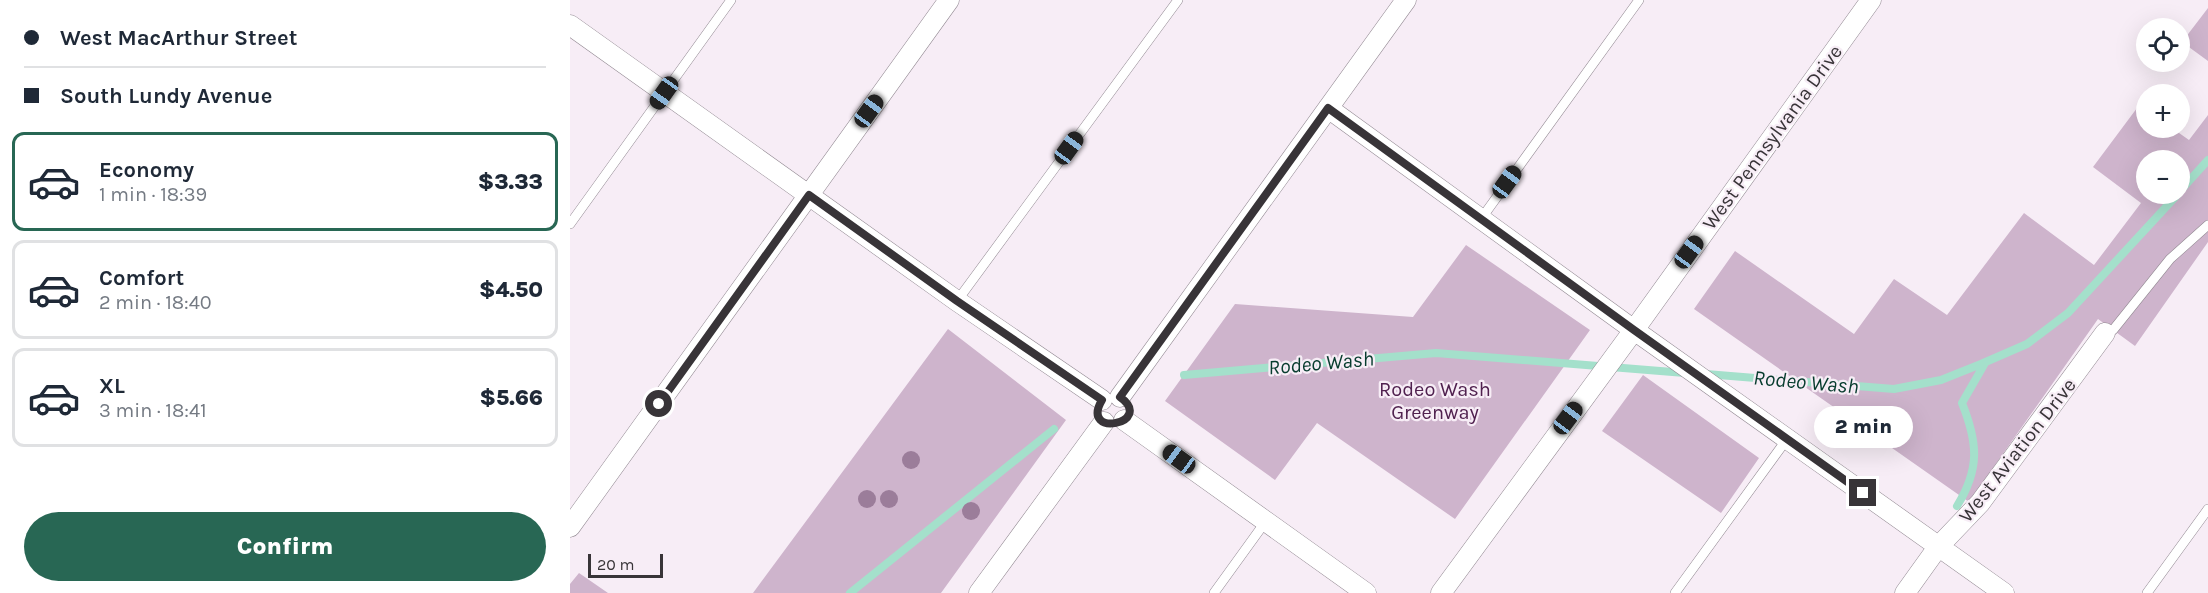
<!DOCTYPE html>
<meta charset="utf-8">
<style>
:root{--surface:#fff;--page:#f2f2f3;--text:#1f2937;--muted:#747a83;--line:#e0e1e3;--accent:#286754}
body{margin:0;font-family:Karla,sans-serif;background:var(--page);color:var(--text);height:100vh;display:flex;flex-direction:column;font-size:22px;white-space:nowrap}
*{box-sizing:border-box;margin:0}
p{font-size:20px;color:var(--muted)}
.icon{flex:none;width:33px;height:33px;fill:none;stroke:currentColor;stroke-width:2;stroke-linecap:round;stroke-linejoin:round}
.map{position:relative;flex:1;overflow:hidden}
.side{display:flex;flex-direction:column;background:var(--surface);width:570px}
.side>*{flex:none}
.banner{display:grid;align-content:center;height:132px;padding:0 24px;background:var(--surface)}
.controls{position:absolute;left:1566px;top:18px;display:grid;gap:12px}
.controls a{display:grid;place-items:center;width:54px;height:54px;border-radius:50%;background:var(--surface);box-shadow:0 6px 24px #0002;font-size:30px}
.scale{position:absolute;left:18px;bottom:15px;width:75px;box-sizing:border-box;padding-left:6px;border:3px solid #383438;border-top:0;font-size:16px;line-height:21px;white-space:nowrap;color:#383438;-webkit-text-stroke:4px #f7edf6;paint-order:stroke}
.end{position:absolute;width:27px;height:27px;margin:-14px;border:8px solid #383438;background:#fff;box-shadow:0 0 0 3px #fff}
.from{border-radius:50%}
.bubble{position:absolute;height:42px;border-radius:21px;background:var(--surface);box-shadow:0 6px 24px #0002;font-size:20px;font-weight:800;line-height:42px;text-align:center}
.car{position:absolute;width:18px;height:36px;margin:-18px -9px;border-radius:8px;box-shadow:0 0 4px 2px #0007;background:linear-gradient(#222 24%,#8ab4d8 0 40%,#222 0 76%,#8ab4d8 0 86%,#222 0)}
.banner b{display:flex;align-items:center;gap:21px;height:57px;font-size:22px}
.banner b+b{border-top:2px solid var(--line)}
.banner i{width:15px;height:15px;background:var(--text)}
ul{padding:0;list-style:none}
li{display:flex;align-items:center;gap:18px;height:99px;margin:0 12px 9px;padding:0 12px;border:3px solid var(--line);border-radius:12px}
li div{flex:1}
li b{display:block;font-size:22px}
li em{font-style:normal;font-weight:800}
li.active{border-color:var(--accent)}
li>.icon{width:54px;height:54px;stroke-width:1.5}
.button{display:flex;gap:12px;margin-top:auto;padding:12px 24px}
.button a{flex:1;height:69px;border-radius:36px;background:var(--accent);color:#fff;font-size:24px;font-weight:800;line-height:69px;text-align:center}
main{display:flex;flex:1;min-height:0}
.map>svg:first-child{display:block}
.green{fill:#ceb4cc;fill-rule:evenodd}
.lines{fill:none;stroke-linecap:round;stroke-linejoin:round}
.stream{stroke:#a4e0cb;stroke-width:8}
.lane-casing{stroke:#928992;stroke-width:10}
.street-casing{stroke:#928992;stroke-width:21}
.lane{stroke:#fff;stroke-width:9}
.street{stroke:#fff;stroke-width:20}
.tree{fill:#9b7d9a}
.route{stroke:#383438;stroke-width:8}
.labels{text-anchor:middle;stroke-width:4.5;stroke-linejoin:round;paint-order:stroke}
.street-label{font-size:20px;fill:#383438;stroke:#f7edf6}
.park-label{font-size:20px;fill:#50214f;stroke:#f7edf6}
.water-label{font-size:21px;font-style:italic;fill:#073c2e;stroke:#f7edf6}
</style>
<main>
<section class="side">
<div class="banner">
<b><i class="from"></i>West MacArthur Street</b>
<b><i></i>South Lundy Avenue</b>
</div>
<ul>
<li class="active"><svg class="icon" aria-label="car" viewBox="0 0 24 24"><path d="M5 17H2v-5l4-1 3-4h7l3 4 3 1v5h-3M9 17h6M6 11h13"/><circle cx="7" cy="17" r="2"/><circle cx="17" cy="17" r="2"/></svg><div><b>Economy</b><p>1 min · 18:39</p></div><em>$3.33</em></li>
<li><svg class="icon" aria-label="car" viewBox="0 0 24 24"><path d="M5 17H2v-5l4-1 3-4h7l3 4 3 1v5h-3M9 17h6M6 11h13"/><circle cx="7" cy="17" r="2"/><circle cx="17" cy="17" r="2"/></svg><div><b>Comfort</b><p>2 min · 18:40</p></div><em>$4.50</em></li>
<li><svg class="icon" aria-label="car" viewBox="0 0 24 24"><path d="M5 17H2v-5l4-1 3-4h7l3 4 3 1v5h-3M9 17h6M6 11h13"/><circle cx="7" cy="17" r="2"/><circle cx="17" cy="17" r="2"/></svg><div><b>XL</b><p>3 min · 18:41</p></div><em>$5.66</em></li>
</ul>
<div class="button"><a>Confirm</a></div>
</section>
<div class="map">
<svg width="1638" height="593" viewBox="0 0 1638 593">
<rect width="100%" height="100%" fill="#f7edf6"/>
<path class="green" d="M1638,8V61L1612,42Z
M1570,104L1576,109V128H1602L1619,140L1638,115V242L1565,346L1528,319L1399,502L1124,309L1165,251L1284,334L1324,279L1377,315L1454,213L1524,265L1571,203L1523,167ZM1576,160H1610V194H1576Z
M896,245L1020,330L885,519L747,423L705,480L595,401L665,304L843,317Z
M378,329L496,420L371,593H183Z
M1073,375L1189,458L1151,513L1032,431Z
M9,573L38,593H0V584Z"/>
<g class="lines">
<path class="stream" d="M1610,191L1638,160
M1136,374L1324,389L1371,380L1411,364L1457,344L1498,313L1608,194
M614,375L866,353L1115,373
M1387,506C1410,469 1408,443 1392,403L1415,363
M280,593L484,429"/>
<defs>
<path id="lane" d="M911,219L1069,0
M0,224L161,0
M387,301L608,0
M1535,333L1543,330L1600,259L1638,225
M644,593L696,521
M1105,593L1217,439
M1577,593L1638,509"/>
<path id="street" d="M0,25L387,301L532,400
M758,108L1064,330L1434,593
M550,397L836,0
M554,420L796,593
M0,527L379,0
M409,593L534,422
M871,593L1064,330L1301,0
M1335,593L1368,547L1410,503L1535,333"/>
</defs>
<use href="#lane" class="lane-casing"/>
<use href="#street" class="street-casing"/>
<use href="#lane" class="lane"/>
<use href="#street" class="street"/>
</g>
<g class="tree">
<circle cx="341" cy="460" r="9"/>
<circle cx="297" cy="499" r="9"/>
<circle cx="319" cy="499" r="9"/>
<circle cx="401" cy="511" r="9"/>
</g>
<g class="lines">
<path class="route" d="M89,404L239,195L387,301L532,400C509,439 586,423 550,397L758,108L1064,330L1293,493"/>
</g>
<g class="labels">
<g class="street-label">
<text transform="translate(1202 137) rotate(-54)" y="7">West Pennsylvania Drive</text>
<text transform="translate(1447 450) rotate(-52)" y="7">West Aviation Drive</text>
</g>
<g class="park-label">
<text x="865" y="396">Rodeo Wash<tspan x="865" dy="23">Greenway</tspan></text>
</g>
<g class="water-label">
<text transform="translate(751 363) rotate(-5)" y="7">Rodeo Wash</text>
<text transform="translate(1236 382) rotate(5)" y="7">Rodeo Wash</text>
</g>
</g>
</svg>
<div class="controls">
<a><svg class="icon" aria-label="locate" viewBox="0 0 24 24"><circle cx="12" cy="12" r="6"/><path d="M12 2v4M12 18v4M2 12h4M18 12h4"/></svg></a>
<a>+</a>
<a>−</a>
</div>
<div class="scale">20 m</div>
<i class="end from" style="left:89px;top:404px"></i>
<i class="end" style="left:1293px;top:493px"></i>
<div class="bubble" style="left:1244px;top:406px;width:99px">2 min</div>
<i class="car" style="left:94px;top:93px;rotate:215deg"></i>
<i class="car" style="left:299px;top:111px;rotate:36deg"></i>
<i class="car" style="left:499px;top:148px;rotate:36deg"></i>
<i class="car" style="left:937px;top:182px;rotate:36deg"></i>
<i class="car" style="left:1119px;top:252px;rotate:36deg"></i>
<i class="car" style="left:998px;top:418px;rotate:37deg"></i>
<i class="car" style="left:609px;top:459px;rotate:306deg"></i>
</div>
</main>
